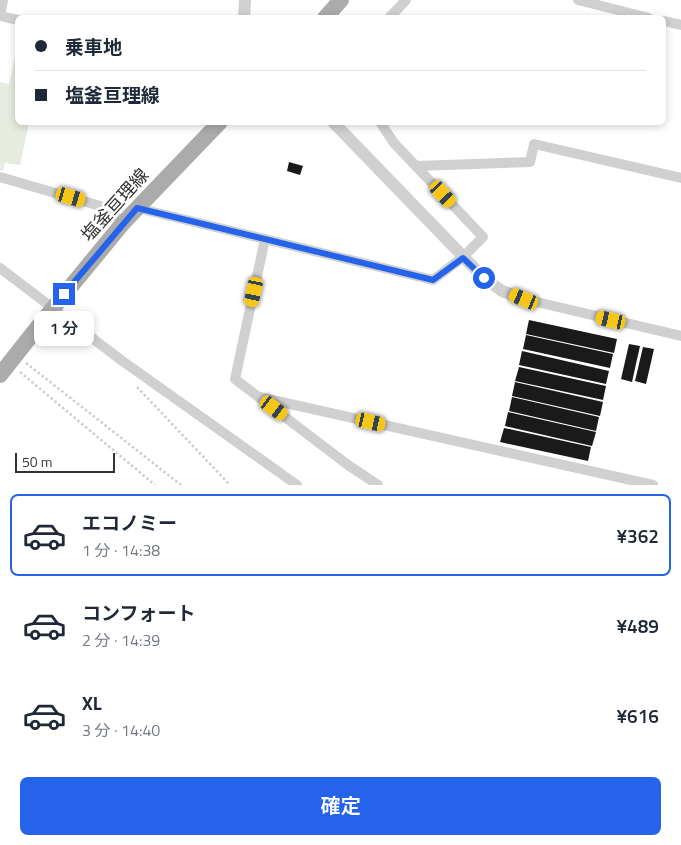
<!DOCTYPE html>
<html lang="ja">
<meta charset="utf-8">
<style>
:root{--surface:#fff;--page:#f6f6f7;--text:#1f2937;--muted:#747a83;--line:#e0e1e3;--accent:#2563eb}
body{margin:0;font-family:"Titillium Web","Noto Sans JP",sans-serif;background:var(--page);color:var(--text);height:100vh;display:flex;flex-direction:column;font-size:19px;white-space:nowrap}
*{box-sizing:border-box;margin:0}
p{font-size:16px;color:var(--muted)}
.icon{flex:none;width:28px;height:28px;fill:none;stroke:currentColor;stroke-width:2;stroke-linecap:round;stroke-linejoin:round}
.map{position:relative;height:485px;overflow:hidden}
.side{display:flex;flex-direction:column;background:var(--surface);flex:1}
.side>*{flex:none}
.hud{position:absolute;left:15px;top:15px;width:651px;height:110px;border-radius:8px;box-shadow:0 2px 8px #0003;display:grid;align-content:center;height:110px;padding:0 20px;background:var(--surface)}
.scale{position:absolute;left:15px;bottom:12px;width:100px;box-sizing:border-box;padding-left:5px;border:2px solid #333;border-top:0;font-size:14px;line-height:18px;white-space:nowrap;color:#333;-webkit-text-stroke:4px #fff;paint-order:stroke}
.end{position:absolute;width:22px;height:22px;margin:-11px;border:6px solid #2563eb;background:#fff;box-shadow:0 0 0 2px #fff}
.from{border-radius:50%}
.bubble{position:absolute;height:35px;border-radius:8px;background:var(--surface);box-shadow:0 2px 8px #0003;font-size:16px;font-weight:600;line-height:35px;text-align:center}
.car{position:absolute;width:15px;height:30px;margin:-15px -8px;border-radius:6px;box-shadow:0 0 4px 1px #0007;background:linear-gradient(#f5c518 24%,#345 0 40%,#f5c518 0 76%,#345 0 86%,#f5c518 0)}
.hud b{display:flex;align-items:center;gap:18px;height:48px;font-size:19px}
.hud b+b{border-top:1px solid var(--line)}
.hud i{width:12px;height:12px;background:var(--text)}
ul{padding:9px 0 0;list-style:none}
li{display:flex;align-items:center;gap:15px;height:82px;margin:0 10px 8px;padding:0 10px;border:2px solid transparent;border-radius:8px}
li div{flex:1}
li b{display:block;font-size:19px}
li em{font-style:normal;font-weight:600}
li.active{border-color:var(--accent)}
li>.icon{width:45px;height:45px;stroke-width:1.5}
.primary-button{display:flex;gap:10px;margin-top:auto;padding:10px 20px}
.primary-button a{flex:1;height:58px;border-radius:8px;background:var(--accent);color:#fff;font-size:20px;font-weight:600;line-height:58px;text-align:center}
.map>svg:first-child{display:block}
.green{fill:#e6ecdf}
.building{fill:#1a1a1a}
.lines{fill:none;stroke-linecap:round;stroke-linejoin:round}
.path{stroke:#cdcdcd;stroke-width:2.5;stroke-dasharray:2.5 2.5;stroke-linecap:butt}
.minor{stroke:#d0d0d0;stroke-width:10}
.tertiary{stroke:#d0d0d0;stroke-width:12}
.primary{stroke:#ababab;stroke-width:16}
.primary-bridge{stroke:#ababab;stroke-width:16}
.route{stroke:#2563eb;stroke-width:6}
.labels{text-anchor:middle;stroke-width:5;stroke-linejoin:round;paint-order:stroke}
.street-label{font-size:18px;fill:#333;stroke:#fff}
</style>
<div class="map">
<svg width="681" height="485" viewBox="0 0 681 485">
<rect width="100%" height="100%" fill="#fff"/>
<path class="green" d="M17,46L18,122L29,123L20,165L5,163L3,171L0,170V82L9,84Z"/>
<path class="building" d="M289,162L303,166L300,175L287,171Z
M529,320L617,339L614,353L526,334Z
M526,335L613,354L610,368L523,349Z
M629,344L640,346L632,382L621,379Z
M643,347L654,349L646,384L635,381Z
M522,351L609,371L606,384L519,365Z
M519,367L606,386L603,400L515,381Z
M515,382L603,402L600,416L512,396Z
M512,397L599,417L596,431L509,411Z
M508,412L596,432L592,446L505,426Z
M504,428L591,447L588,461L500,442Z"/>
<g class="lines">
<path class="path" d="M26,363L181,485
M20,372L155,485
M137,387L230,485"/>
<path class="minor" d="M578,0L649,18
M0,16L18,20
M0,16L3,0
M389,18L406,0
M664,21L681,25
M416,166L530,162L534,144L681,178
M0,177L104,207L123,223
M137,208L433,280L463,257L483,237L394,143L380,122
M265,239L235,379L348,465L378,485
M0,268L121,360L297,485
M524,299L681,336
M259,397L653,485"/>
<path class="tertiary" d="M244,18L245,0
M333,122L484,278L502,291L524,299"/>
<path class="primary" d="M325,18L341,0
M45,318L123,223L220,122"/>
<path class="primary-bridge" d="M0,375L45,318"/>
</g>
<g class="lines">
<path class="route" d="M64,294L137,208L433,280L463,258L484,278"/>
</g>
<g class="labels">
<g class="street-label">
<text transform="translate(115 205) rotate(-48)" y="6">塩釜亘理線</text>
</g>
</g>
</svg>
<div class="scale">50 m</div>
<i class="end from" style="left:484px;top:278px"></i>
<i class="end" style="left:64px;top:294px"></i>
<div class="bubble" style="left:34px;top:311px;width:60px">1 分</div>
<i class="car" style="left:443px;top:194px;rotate:137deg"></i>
<i class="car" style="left:71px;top:197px;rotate:106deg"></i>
<i class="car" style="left:254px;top:292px;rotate:192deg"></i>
<i class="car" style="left:524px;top:299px;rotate:292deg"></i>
<i class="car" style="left:611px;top:320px;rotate:283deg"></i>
<i class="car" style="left:274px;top:408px;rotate:127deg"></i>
<i class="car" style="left:371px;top:422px;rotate:103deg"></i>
<div class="hud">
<b><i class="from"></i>乗車地</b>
<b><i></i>塩釜亘理線</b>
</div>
</div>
<section class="side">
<ul>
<li class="active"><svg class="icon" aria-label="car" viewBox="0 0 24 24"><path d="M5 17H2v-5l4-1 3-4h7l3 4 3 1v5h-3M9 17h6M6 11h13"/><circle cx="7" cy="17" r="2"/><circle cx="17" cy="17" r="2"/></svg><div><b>エコノミー</b><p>1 分 · 14:38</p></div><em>¥362</em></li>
<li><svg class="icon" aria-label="car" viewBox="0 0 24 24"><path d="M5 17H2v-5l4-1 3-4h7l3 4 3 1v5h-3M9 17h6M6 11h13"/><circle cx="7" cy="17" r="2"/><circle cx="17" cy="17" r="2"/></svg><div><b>コンフォート</b><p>2 分 · 14:39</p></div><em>¥489</em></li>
<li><svg class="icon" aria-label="car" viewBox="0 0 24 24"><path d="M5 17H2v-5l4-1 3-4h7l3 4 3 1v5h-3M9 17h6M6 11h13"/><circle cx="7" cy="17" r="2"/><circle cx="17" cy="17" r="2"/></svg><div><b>XL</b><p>3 分 · 14:40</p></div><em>¥616</em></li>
</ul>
<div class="primary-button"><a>確定</a></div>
</section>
